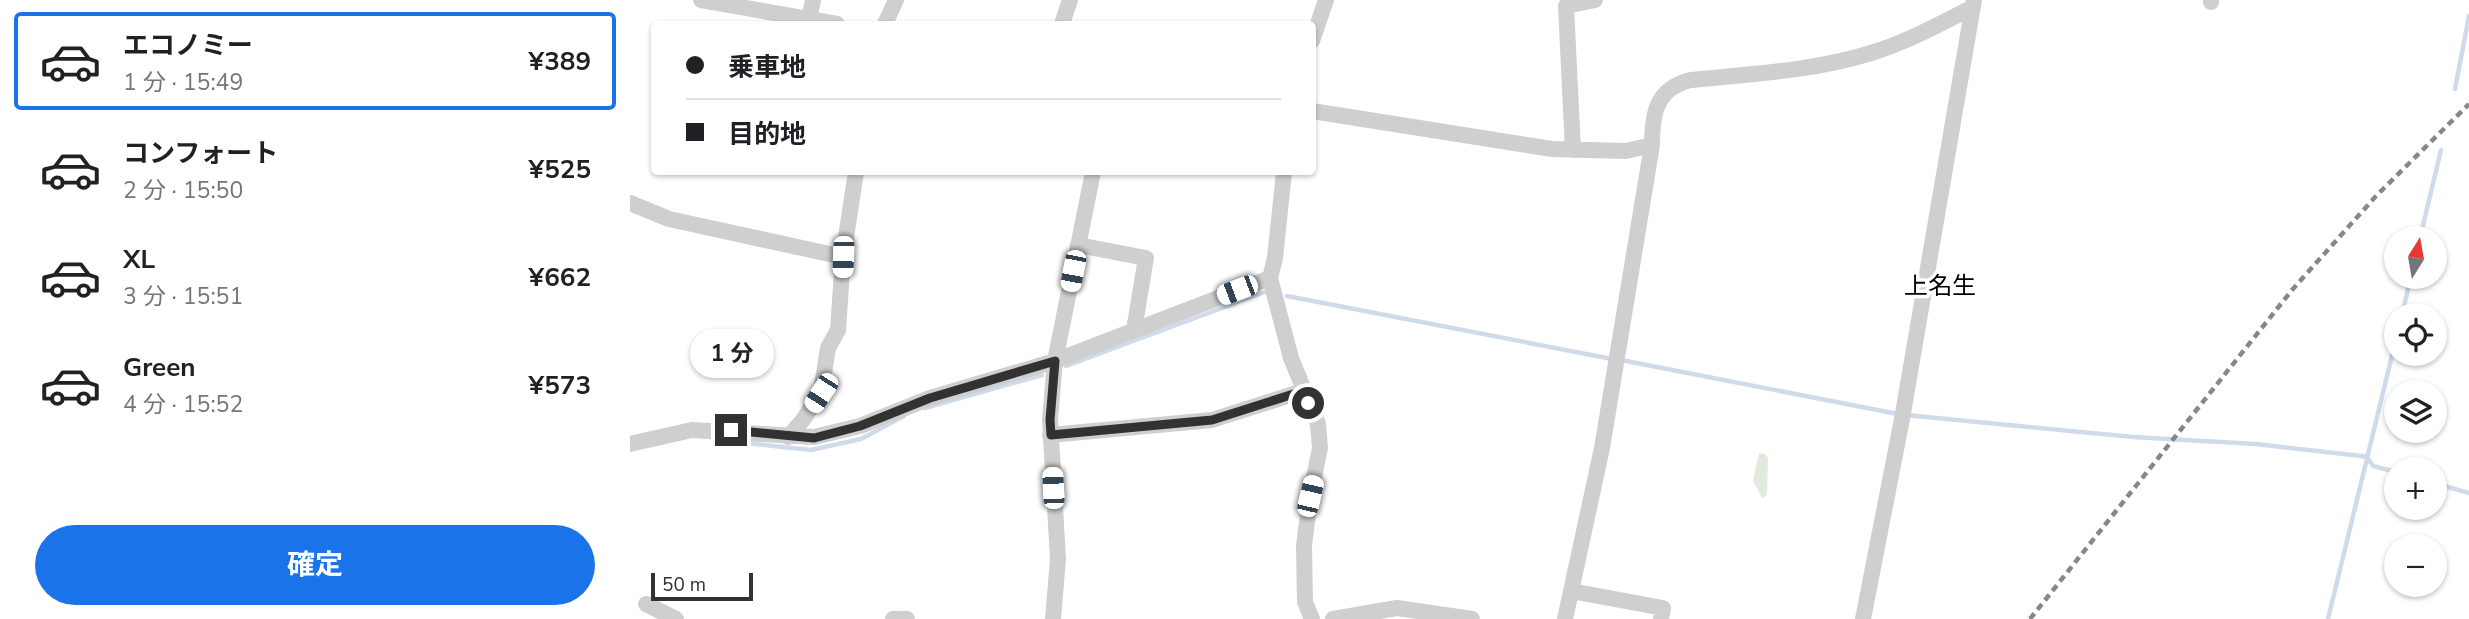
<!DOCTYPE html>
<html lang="ja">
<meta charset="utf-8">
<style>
:root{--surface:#fff;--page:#f2f2f2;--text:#202124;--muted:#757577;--line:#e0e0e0;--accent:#1a73e8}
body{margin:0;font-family:"Nunito Sans","Noto Sans JP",sans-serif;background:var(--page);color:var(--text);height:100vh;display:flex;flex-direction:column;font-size:26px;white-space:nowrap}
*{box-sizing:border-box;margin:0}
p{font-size:23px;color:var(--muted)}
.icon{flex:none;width:38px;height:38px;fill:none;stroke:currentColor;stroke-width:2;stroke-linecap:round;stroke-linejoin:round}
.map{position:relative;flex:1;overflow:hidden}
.side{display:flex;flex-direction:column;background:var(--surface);width:630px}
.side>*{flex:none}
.hud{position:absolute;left:21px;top:21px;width:665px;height:154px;border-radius:7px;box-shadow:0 2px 5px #0004;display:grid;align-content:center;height:154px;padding:0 35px;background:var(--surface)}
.needle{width:46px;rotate:11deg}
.controls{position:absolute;left:1754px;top:226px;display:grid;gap:14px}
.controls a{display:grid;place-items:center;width:63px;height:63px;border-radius:50%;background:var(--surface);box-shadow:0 2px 5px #0004;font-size:35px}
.scale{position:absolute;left:21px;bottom:18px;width:102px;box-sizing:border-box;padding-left:7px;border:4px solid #323232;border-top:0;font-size:19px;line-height:24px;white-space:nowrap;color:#323232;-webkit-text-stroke:5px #fff;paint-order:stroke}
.end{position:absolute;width:32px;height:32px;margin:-16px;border:9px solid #323232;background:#fff;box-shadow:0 0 0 4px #fff}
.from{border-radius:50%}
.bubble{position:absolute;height:49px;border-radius:24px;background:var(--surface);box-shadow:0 2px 5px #0004;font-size:23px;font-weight:700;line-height:49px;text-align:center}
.car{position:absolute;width:21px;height:42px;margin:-21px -10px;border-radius:9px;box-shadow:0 0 5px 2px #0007;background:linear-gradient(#fff 24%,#345 0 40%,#fff 0 76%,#345 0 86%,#fff 0)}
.hud b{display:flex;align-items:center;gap:24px;height:66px;font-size:26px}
.hud b+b{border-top:2px solid var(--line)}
.hud i{width:18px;height:18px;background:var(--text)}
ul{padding:12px 0 0;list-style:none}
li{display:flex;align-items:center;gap:21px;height:98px;margin:0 14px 10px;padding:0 21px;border:4px solid transparent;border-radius:7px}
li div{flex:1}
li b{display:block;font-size:26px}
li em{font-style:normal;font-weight:700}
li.on{border-color:var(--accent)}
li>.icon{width:63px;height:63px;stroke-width:1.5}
.button{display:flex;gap:14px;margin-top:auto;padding:14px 35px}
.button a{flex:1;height:80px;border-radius:42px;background:var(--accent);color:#fff;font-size:28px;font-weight:700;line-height:80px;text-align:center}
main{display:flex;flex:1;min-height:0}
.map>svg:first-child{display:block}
.green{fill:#e2eade}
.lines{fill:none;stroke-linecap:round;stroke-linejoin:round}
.stream{stroke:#cfdaeb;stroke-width:4.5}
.minor{stroke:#cfcfcf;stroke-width:16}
.rail{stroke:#878787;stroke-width:4.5;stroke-dasharray:7 5;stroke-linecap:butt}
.route{stroke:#323232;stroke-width:9}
.labels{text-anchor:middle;stroke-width:7;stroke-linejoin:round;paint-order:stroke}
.quarter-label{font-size:24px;fill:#000;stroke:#fff}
</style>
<main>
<section class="side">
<ul>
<li class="on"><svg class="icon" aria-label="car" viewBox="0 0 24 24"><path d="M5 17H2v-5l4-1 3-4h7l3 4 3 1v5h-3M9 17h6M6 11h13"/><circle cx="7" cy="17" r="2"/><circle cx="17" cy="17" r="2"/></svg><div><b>エコノミー</b><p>1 分 · 15:49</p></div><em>¥389</em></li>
<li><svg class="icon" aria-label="car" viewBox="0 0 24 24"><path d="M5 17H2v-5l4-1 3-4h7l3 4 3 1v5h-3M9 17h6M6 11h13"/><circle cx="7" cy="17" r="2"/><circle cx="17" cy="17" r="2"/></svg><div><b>コンフォート</b><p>2 分 · 15:50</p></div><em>¥525</em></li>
<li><svg class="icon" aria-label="car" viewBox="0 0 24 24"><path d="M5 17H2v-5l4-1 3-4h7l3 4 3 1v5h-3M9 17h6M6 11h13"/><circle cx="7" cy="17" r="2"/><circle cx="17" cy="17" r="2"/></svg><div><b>XL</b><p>3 分 · 15:51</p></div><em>¥662</em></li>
<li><svg class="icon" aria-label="car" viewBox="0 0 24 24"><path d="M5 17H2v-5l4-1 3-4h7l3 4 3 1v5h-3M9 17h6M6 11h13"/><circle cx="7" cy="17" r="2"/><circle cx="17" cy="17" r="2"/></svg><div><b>Green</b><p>4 分 · 15:52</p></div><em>¥573</em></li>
</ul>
<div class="button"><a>確定</a></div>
</section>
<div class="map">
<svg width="1839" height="619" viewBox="0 0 1839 619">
<rect width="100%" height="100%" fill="#fff"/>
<path class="green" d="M1129,453L1135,454L1138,458L1137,492L1136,496L1132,498L1123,481Z"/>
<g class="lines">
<path class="stream" d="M1825,89L1839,16
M1790,238L1811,150
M657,296L982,359
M1772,315L1781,276
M991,360L1268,414
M436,366L635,292
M295,408L412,375
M1276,415L1503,437L1626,444L1731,456L1737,457L1743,466L1766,472
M107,442L181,450L231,439L274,416
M1804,483L1839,493
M1698,619L1766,339"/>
<path class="minor" d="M71,0L207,24
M1581,2V0
M179,20L183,0
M255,24L266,0
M432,24L440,0
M682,41L696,0
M682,111L922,149L996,151L1022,145
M943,150L936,6L965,0
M654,172L645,258L640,278L661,358L688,424L690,448L680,497L674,546L675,602L682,619
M0,203L39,219L213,257
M448,245L516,258L504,330
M420,435L582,420L673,391
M158,437L173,420L191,392L198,348L208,330L213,257L226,172
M0,444L62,430L184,437L230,426L300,398L425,361L640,278
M941,591L1033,608L1031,619
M16,604L46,619
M263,619H277
M423,619L428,559L420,420L425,361L463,172
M703,619L767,608L842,619
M935,619L972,448L1022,145C1022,114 1026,88 1061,80C1120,74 1183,71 1241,53C1277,42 1310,24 1343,7
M1233,619L1272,419L1344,0"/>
<path class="rail" d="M1400,619L1662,290L1746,196L1839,104"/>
</g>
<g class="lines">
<path class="route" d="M101,430L184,438L230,426L300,398L425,361L420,420L421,435L582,420L673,391L678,403"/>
</g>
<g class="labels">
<g class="quarter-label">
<text x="1310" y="294">上名生</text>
</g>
</g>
</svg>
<div class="controls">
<a><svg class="needle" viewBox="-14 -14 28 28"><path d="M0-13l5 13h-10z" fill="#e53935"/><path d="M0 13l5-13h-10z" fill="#757577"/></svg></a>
<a><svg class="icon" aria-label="locate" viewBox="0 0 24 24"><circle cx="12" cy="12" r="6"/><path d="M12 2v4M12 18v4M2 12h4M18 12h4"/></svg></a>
<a><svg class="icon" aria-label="layers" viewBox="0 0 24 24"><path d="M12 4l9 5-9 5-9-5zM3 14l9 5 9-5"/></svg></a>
<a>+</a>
<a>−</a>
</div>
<div class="scale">50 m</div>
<i class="end from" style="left:678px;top:403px"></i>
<i class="end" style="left:101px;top:430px"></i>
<div class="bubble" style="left:60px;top:329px;width:84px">1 分</div>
<i class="car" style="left:213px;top:257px;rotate:182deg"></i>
<i class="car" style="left:443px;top:271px;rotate:191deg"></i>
<i class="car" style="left:607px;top:290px;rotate:249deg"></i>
<i class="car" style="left:191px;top:393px;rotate:213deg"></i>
<i class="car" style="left:423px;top:488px;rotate:357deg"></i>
<i class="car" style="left:680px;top:496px;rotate:13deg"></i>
<div class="hud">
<b><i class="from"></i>乗車地</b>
<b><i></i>目的地</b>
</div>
</div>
</main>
